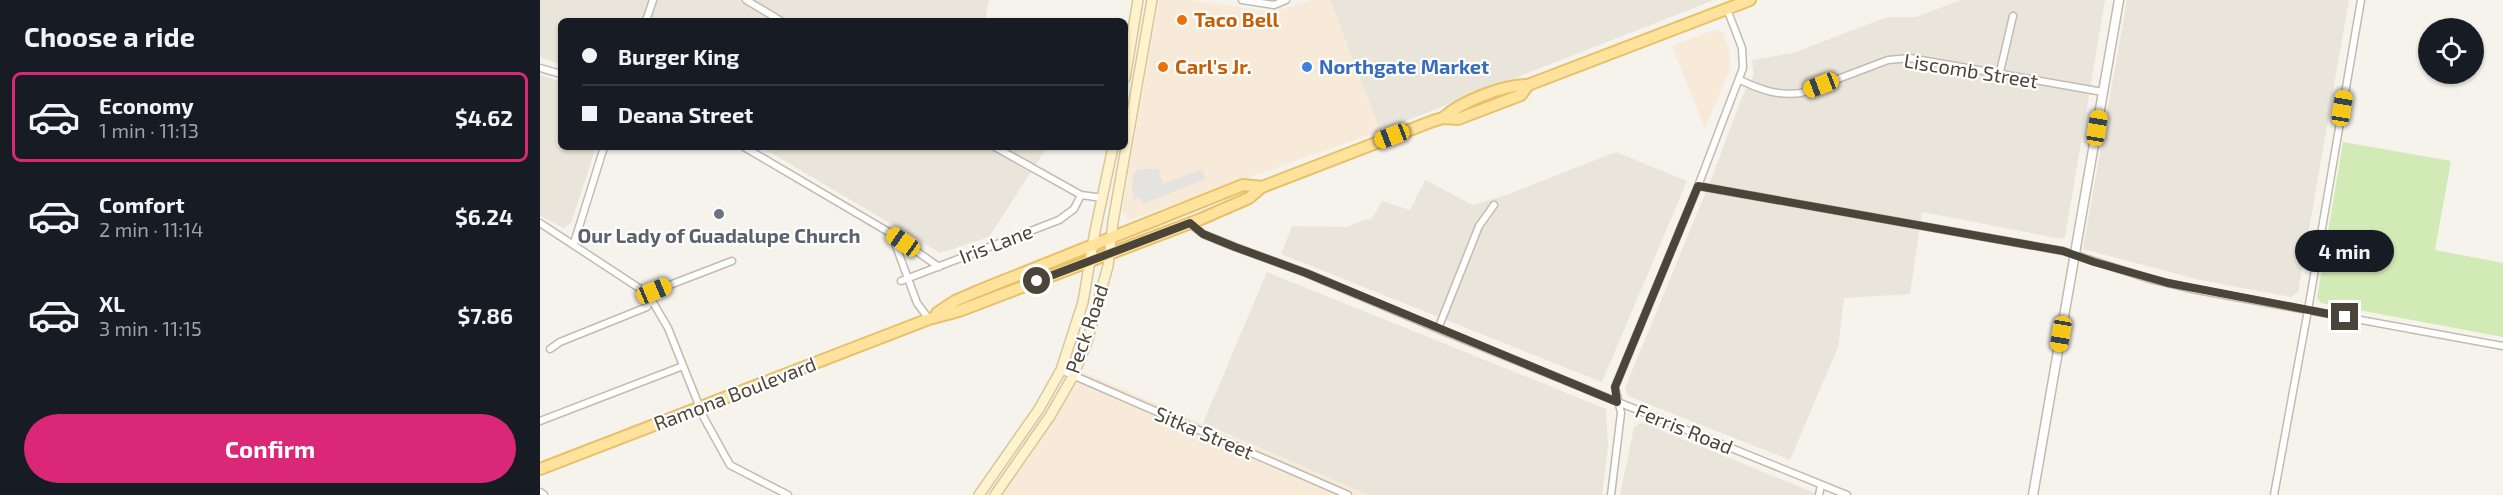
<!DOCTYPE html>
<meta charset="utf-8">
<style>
:root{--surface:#171b24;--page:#20242c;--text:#f1f3f6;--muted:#9ea1a6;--line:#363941;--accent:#db2777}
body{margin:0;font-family:"Exo 2",sans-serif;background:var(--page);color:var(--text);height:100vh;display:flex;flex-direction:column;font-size:22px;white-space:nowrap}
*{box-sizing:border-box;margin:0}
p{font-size:20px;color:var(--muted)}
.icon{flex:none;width:33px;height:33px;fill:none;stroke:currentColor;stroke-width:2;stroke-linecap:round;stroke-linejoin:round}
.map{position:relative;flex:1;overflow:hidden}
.side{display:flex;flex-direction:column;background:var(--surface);width:540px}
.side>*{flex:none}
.hud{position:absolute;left:18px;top:18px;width:570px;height:132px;border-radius:9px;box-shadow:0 2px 4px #0004;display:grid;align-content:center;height:132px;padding:0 24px;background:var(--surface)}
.buttons{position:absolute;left:1878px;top:18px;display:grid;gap:12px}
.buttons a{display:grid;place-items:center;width:66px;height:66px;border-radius:50%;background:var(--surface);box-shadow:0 2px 4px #0004;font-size:30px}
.end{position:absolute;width:27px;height:27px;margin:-14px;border:8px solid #4b4439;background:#fff;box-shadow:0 0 0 3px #fff}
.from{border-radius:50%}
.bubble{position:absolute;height:42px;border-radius:21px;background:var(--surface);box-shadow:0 2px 4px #0004;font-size:20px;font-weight:700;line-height:42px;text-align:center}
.car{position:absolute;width:18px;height:36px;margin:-18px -9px;border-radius:8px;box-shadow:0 0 4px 2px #0007;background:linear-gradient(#f5c518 24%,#345 0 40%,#f5c518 0 76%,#345 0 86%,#f5c518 0)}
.hud b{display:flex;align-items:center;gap:21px;height:57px;font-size:22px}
.hud b+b{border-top:2px solid var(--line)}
.hud i{width:15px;height:15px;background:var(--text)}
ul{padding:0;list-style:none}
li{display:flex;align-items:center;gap:18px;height:90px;margin:0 12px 9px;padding:0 12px;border:3px solid transparent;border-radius:9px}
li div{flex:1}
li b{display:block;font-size:22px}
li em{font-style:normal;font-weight:700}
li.selected{border-color:var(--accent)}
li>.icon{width:54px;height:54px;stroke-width:1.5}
h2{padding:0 24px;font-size:27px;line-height:72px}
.button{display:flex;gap:12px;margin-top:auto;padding:12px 24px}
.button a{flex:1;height:69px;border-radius:36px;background:var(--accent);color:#fff;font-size:24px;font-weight:700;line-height:69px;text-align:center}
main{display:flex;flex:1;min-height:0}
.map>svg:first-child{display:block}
.residential{fill:#eae5da}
.commercial{fill:#f7ead8}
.green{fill:#d2eab5}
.parking{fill:#e5e3e0}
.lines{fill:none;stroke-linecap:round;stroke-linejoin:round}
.minor-casing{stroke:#c2bbae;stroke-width:9}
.tertiary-casing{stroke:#c2bbae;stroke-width:11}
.secondary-casing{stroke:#d6c79b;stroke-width:12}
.primary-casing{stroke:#e6c16a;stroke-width:14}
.minor{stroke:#fff;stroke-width:6}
.tertiary{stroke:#fff;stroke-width:8}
.secondary{stroke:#fff3cd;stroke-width:9}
.primary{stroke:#ffe39c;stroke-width:10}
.route{stroke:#4b4439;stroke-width:8}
.food-dot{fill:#e8710a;stroke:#fff;stroke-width:2}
.shop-dot{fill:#3f7fe0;stroke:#fff;stroke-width:2}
.worship-dot{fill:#6b7280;stroke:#fff;stroke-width:2}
.labels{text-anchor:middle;stroke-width:4.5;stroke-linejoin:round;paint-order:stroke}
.food-label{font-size:20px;font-weight:bold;fill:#c56008;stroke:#fff;text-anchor:start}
.shop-label{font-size:20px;font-weight:bold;fill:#366cbe;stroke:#fff;text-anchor:start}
.street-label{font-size:20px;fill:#4b4439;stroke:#fff}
.worship-label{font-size:20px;font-weight:bold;fill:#5b616d;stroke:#fff}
</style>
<main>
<section class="side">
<h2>Choose a ride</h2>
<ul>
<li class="selected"><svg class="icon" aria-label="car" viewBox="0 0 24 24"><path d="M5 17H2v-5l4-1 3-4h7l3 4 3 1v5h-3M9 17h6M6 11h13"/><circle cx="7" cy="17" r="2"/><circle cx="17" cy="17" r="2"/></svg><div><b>Economy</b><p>1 min · 11:13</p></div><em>$4.62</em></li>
<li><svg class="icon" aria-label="car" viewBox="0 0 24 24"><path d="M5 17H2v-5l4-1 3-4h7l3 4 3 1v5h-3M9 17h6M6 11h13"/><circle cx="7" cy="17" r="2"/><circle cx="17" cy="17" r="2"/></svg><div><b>Comfort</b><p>2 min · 11:14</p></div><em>$6.24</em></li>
<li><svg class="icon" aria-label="car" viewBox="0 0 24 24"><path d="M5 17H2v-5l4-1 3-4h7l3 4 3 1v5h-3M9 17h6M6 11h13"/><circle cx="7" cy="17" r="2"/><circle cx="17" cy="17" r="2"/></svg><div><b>XL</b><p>3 min · 11:15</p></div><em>$7.86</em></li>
</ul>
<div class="button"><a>Confirm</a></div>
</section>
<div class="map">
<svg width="1963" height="495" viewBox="0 0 1963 495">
<rect width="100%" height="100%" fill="#f6f3ec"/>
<path class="residential" d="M0,0H449L445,21H21V65L0,57Z
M790,0H1174L840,131Z
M1421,0H1565L1525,237L1522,239L1382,212L1370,294L1304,298L1298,347L1250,460L1088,396L1085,388L1172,177L1202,97L1214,75L1212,60L1253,53L1347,17H1376Z
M1587,0H1809L1758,292L1751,297L1656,279L1543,249Z
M0,75L21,82V147H56L31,223L24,228L0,216Z
M221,147H507L449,237L400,253Z
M1076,152L1147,181L1062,382L741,254L752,226L806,227L827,219L831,220L842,201L870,210L885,180L933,205L966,195Z
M727,272L1066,409L1068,447L1062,495H828L663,423Z
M1101,423L1106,424L1280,495H1080L1094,427Z"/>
<path class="commercial" d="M619,0H649L733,12L772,0H790L840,131L589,220L582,211Z
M1176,29L1183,32L1190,53V68L1165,129L1132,46Z
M541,371L828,495H460Z"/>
<path class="green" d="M1803,142L1911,161L1895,250L1963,263V337L1781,303L1777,298Z"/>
<path class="parking" d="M598,169H620L619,175L623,184L662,169L666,179L603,204L600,198L594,200L592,190L593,175Z"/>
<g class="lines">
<defs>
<path id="minor" d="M206,0L241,21
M702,0L734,5L746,0
M106,21L113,0
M0,68L21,74
M1459,76L1473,16
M1200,80C1221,90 1238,96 1261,93L1348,60L1370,58L1563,92
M204,147L352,234L399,267
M455,147L541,195L563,198
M1158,186L1523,251L1610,279L1657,290L1963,346
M0,223L102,290L111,299L128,328L164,418L190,465L248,495
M650,224L663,234L695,247L766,273L898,329L1307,495
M352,235L377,303L389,319
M34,243L64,147
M361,281L519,220L534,209L541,195
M898,329L939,226L954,205
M10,349L20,342L107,307L114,291L192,261
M521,370L808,495
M0,421L143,366
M1071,495L1081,413L1075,387L1158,186L1203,68L1202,48L1187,9
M1279,495L1281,485
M1734,495L1768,310L1821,0"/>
<path id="tertiary" d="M0,493L3,495
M1493,495L1579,0"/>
<path id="secondary" d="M585,78L598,0
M439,495L499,409L521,370L543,302L555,231L573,147
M455,495L510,416L533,376L547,342L568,266L573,222L612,0"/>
<path id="primary" d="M903,118C920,102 965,84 988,85L1210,0
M397,313L415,301L438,291L703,185L722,187
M0,469L389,319L419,311L661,219L709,198L722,187L893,121L903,118L918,119L981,95L988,85"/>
</defs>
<use href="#minor" class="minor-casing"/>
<use href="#tertiary" class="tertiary-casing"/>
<use href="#secondary" class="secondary-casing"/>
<use href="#primary" class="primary-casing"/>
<use href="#minor" class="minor"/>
<use href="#tertiary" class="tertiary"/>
<use href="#secondary" class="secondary"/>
<use href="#primary" class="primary"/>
</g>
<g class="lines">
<path class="route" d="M497,281L650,223L663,234L695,247L766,273L1077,402L1075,387L1158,186L1523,251L1554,262L1628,283L1805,317"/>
</g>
<g class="food-dot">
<circle cx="642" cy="20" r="6"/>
<circle cx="623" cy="67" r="6"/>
</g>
<circle class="shop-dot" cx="767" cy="67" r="6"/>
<circle class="worship-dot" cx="179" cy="214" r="6"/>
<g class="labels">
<g class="food-label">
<text x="654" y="27">Taco Bell</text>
<text x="635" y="74">Carl's Jr.</text>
</g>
<g class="shop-label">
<text x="779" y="74">Northgate Market</text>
</g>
<g class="street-label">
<text transform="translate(1431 71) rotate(9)" y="7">Liscomb Street</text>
<text transform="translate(456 244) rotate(-21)" y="7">Iris Lane</text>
<text transform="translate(547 329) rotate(-71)" y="7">Peck Road</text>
<text transform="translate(195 394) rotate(-21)" y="7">Ramona Boulevard</text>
<text transform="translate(1144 429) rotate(22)" y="7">Ferris Road</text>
<text transform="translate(664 433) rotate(23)" y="7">Sitka Street</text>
</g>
<g class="worship-label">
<text x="179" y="243">Our Lady of Guadalupe Church</text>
</g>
</g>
</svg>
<div class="buttons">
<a><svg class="icon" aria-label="locate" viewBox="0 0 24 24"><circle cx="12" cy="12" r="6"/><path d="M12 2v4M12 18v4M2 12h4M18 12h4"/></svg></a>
</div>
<i class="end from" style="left:497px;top:281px"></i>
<i class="end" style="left:1805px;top:317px"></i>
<div class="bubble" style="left:1755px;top:230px;width:99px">4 min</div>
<i class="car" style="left:1281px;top:85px;rotate:249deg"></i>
<i class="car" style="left:1802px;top:108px;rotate:9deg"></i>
<i class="car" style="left:1557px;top:128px;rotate:9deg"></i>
<i class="car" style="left:852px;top:136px;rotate:249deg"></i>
<i class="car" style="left:363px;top:242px;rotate:305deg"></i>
<i class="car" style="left:114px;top:291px;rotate:67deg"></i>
<i class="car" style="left:1521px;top:334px;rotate:190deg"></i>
<div class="hud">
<b><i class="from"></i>Burger King</b>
<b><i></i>Deana Street</b>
</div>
</div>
</main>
